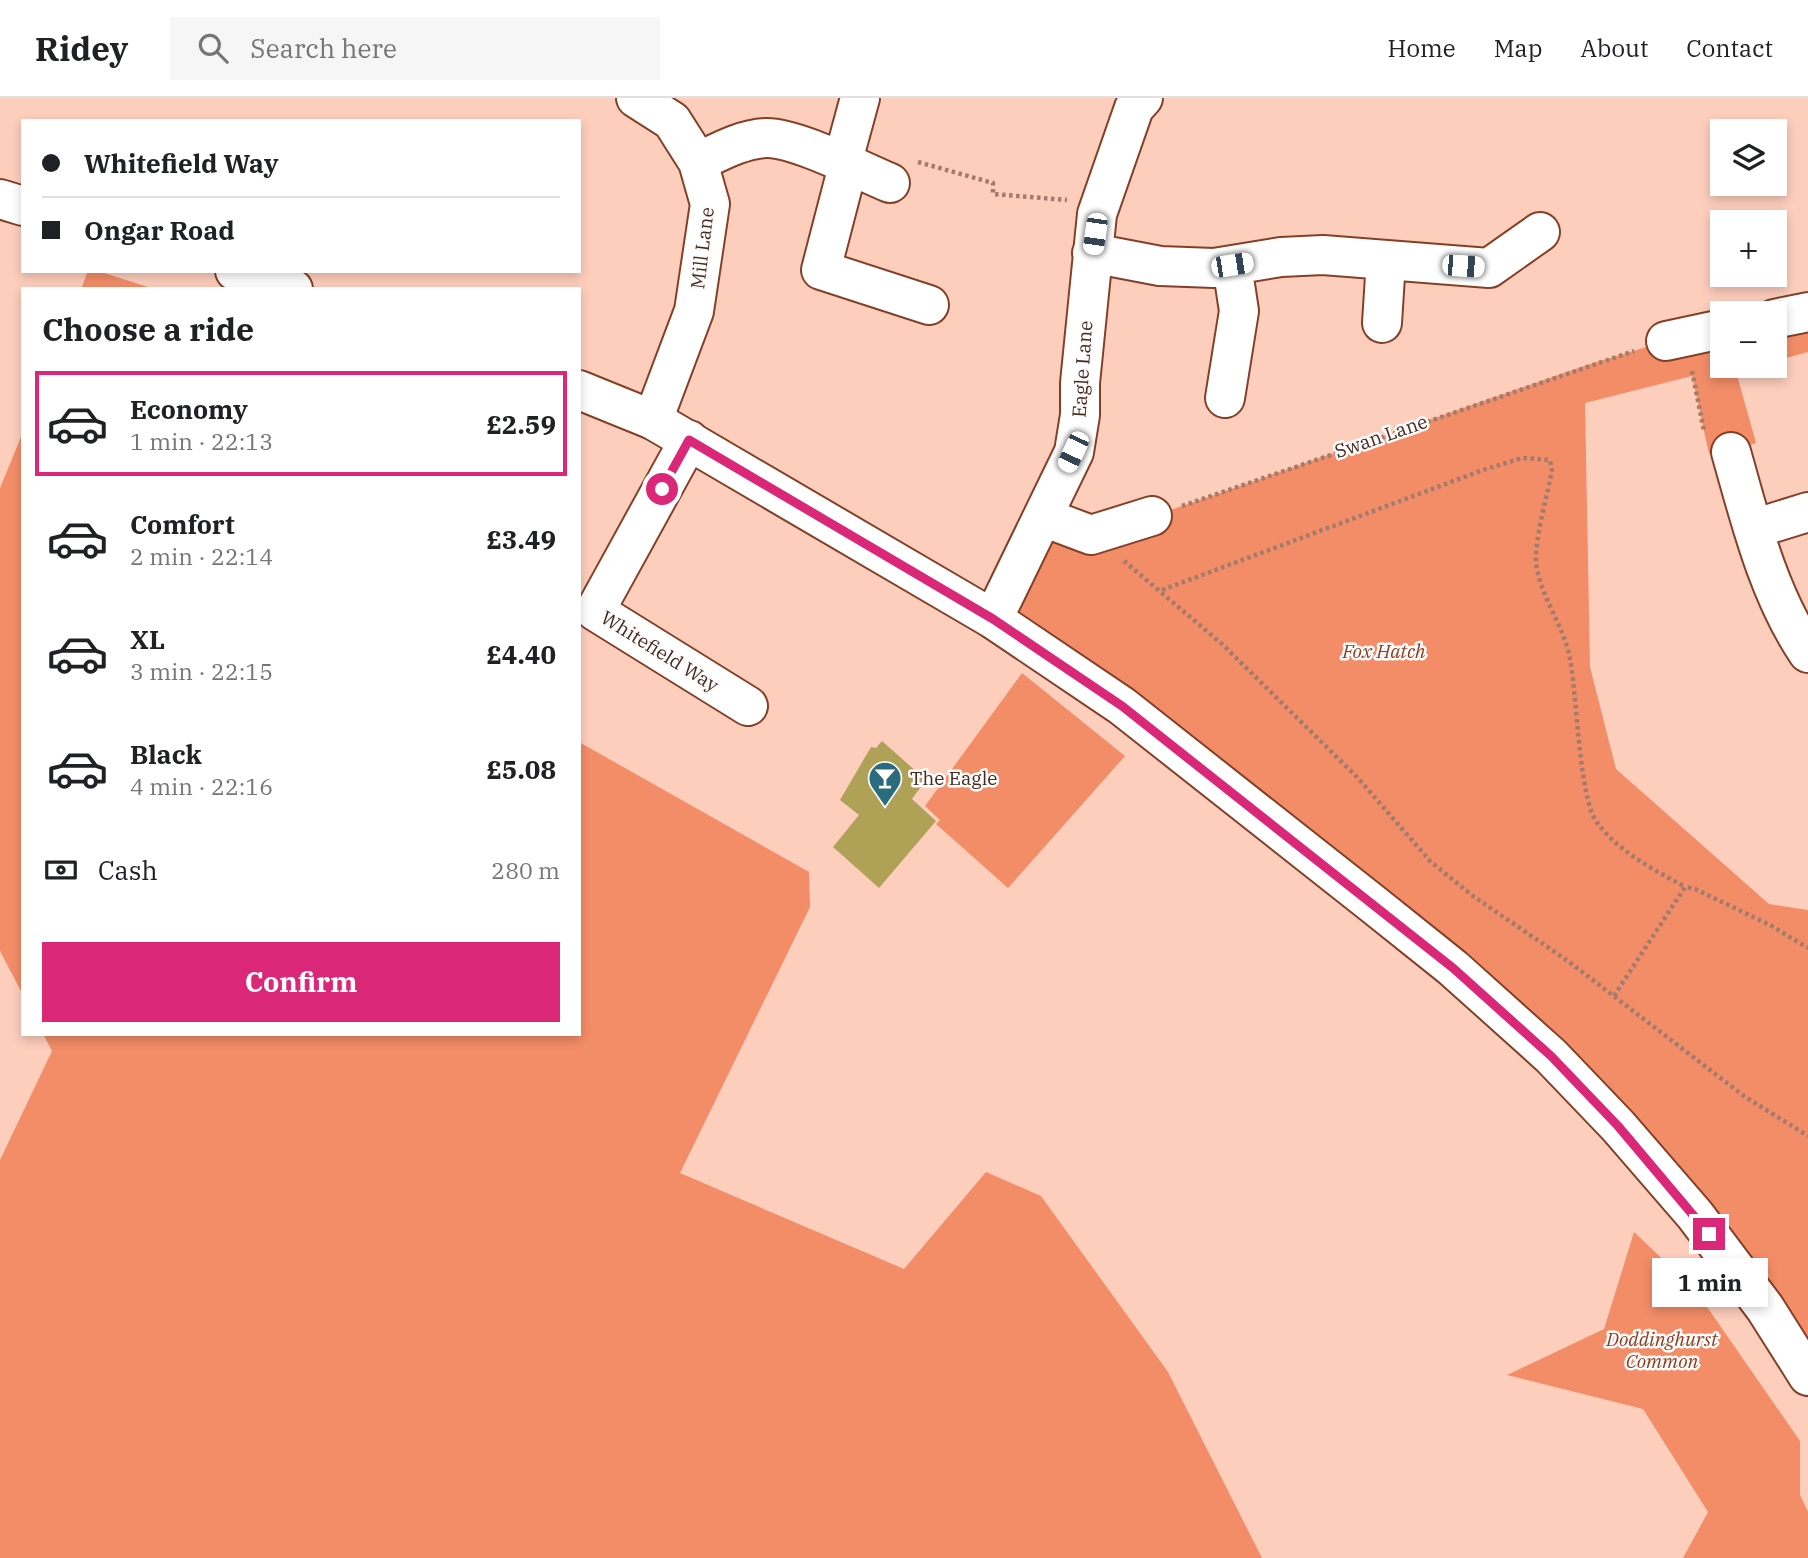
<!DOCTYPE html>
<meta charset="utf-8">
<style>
:root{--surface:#fff;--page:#f6f6f6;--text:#202124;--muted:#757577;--line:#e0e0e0;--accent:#db2777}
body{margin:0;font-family:"IBM Plex Serif",serif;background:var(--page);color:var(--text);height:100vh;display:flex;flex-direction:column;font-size:26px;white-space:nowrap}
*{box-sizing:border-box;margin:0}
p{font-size:23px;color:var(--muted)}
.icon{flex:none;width:38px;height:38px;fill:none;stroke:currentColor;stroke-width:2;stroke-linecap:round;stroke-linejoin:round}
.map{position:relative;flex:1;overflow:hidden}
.drawer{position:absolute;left:21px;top:189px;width:560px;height:749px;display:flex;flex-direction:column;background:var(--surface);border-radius:0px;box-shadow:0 4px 10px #0003}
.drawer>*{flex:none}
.banner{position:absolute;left:21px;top:21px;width:560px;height:154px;border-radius:0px;box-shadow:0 4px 10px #0003;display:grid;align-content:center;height:154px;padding:0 21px;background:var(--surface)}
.controls{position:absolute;left:1710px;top:21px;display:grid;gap:14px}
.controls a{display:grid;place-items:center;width:77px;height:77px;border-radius:0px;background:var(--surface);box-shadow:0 4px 10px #0003;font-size:35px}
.end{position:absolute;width:32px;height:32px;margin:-16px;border:9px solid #db2777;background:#fff;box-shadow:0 0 0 4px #fff}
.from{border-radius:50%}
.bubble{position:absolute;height:49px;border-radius:0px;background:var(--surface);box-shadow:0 4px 10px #0003;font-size:23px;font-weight:700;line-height:49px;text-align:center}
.car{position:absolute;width:21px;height:42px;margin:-21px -10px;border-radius:9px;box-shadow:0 0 5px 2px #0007;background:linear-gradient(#fff 24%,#345 0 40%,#fff 0 76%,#345 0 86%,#fff 0)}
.banner b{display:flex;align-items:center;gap:24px;height:66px;font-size:26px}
.banner b+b{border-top:2px solid var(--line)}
.banner i{width:18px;height:18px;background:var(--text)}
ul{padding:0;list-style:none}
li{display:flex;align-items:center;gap:21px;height:105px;margin:0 14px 10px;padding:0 7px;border:4px solid transparent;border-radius:0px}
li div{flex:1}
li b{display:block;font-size:26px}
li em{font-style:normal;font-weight:700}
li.on{border-color:var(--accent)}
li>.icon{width:63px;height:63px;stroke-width:1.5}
h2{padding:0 21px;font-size:32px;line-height:84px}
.pay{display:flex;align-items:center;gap:18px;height:77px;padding:0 21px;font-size:26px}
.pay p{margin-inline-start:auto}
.action{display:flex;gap:14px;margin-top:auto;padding:14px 21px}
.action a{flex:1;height:80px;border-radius:0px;background:var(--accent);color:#fff;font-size:28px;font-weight:700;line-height:80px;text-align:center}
header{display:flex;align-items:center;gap:42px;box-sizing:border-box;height:98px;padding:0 35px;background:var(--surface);border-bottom:2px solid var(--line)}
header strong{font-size:33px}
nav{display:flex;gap:38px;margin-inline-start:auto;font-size:24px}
.search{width:490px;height:63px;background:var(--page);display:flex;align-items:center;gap:18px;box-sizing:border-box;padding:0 24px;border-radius:0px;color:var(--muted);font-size:26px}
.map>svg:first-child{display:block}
.green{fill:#f38d68}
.building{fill:#afa256}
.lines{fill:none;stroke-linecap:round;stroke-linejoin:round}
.minor-casing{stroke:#834027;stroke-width:42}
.major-casing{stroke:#834027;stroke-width:42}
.path{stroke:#a27b6d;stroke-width:4.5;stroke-dasharray:3.5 3.5;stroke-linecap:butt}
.minor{stroke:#fff;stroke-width:38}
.major{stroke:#fff;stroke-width:38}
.route{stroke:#db2777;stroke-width:9}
.labels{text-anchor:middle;stroke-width:5;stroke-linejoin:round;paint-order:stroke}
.street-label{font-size:19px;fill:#47291e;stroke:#fcfcfc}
.park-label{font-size:19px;font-style:italic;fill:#8d3c1c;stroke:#fcfcfc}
.poi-label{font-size:19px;fill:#47291e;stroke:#fcfcfc;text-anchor:start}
</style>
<header>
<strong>Ridey</strong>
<div class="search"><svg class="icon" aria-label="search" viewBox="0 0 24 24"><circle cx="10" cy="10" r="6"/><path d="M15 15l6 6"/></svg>Search here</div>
<nav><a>Home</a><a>Map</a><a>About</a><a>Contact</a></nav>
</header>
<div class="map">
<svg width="1808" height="1460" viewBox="0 0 1808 1460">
<rect width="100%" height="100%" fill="#fecebd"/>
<path class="green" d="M88,173H98L154,191H81Z
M1808,214V254L1775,263L1774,221Z
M1722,231V268H1745L1735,270L1756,345L1731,354L1709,356L1692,278L1585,305L1590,569L1616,671L1769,806L1808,812V1278L1618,1028L993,521L1043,419L1116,431L1584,268L1666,243Z
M23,334V897L0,853V390Z
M1022,575L1125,658L1008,790L936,726L940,722L925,708Z
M579,644L809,774L810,809L680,1075L904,1171L986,1074L1041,1098L1168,1274L1262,1460H0V1062L52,953L43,936H579Z
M1634,1134L1696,1193L1800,1343V1397L1808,1414V1460H1683L1708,1414L1643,1311L1507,1277L1604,1231Z"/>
<path class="building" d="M882,643L926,682L912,701L936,723L879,790L833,749L859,717L840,702L871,649L876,650Z"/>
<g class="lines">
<defs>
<path id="minor" d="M636,0L672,23L698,64L710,106L694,213L653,322
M698,64C719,54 742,41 766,40C795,39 861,73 890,85
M842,66L860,0
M848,68L821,172L929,207
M1092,155L1160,168L1214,170L1281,159L1323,157L1489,170L1540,134
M1774,221L1808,214
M1382,225L1386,162
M1666,243L1722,231
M1225,300L1239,213L1232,167
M689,342L595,513L748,608
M1731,354C1750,421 1768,496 1808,555
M1043,419L1091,437L1152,418
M1753,431L1808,414
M993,521L1074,354L1080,317V285L1097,116L1134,10L1143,0"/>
<path id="major" d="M0,101L23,108
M235,173L293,191
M579,292L653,322L993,521L1122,608L1373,806L1453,870L1551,958L1618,1028L1695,1117L1765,1210L1808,1278"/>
</defs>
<use href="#minor" class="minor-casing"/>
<use href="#major" class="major-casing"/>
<path class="path" d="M918,64L993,85V96L1067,102
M1692,273L1704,333
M1182,408L1634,253
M1124,463L1222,546L1357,679L1431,764L1473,798L1568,863L1744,998L1808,1038
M1162,492L1483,372L1522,360L1550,362L1552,372C1547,399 1538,428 1536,456C1534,490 1564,526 1570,561C1577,596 1579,698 1596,723C1618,754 1653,771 1685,789
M1614,898L1685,789L1695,791L1770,827L1808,850"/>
<use href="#minor" class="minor"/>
<use href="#major" class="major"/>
</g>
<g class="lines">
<path class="route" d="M662,391L689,342L993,521L1122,608L1453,870L1551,958L1618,1028L1709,1136"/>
</g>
<defs>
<symbol id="bar-pin" viewBox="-11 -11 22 30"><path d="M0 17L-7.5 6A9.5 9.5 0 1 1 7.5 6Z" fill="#2a6b7e" stroke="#fcfcfc"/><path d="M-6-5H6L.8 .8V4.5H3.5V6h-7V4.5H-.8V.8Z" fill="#fff"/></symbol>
</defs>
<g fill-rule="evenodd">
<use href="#bar-pin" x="866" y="661" width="38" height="52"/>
</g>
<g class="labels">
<g class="street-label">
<text transform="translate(702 150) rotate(-83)" y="7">Mill Lane</text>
<text transform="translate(1082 271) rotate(-86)" y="7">Eagle Lane</text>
<text transform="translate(1381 338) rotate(-19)" y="7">Swan Lane</text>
<text transform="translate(660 553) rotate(32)" y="7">Whitefield Way</text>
</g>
<g class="park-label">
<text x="1384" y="560">Fox Hatch</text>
<text x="1662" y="1248">Doddinghurst<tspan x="1662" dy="22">Common</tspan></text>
</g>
<g class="poi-label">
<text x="910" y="687">The Eagle</text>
</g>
</g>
</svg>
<div class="controls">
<a><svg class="icon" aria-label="layers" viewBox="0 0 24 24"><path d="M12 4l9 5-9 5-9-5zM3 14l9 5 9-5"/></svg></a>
<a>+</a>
<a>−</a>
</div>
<i class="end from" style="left:662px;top:391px"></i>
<i class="end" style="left:1709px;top:1136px"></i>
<div class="bubble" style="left:1652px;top:1160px;width:116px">1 min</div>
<i class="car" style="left:1095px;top:136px;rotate:188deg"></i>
<i class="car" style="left:1232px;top:167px;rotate:81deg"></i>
<i class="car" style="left:1463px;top:168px;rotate:94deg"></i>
<i class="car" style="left:1073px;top:354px;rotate:205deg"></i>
<div class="banner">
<b><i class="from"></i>Whitefield Way</b>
<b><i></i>Ongar Road</b>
</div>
<section class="drawer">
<h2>Choose a ride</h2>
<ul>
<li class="on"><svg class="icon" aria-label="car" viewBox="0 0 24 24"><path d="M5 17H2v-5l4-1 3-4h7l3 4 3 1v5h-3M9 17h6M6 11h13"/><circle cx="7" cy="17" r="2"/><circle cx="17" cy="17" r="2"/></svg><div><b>Economy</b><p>1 min · 22:13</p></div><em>£2.59</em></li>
<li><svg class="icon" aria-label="car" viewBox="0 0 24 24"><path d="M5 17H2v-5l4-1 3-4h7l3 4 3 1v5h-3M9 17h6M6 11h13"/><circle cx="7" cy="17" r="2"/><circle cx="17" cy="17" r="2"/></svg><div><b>Comfort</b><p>2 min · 22:14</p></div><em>£3.49</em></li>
<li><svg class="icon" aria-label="car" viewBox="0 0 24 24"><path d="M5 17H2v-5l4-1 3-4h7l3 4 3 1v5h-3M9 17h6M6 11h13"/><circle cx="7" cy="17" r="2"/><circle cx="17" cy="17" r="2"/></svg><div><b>XL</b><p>3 min · 22:15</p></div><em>£4.40</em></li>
<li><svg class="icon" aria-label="car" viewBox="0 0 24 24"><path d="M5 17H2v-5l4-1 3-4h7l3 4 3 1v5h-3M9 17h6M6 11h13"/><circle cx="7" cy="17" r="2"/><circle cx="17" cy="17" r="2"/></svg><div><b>Black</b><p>4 min · 22:16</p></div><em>£5.08</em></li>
</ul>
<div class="pay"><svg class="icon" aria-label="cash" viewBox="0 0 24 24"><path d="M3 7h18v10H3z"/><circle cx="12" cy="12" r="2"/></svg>Cash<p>280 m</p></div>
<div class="action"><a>Confirm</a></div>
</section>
</div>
